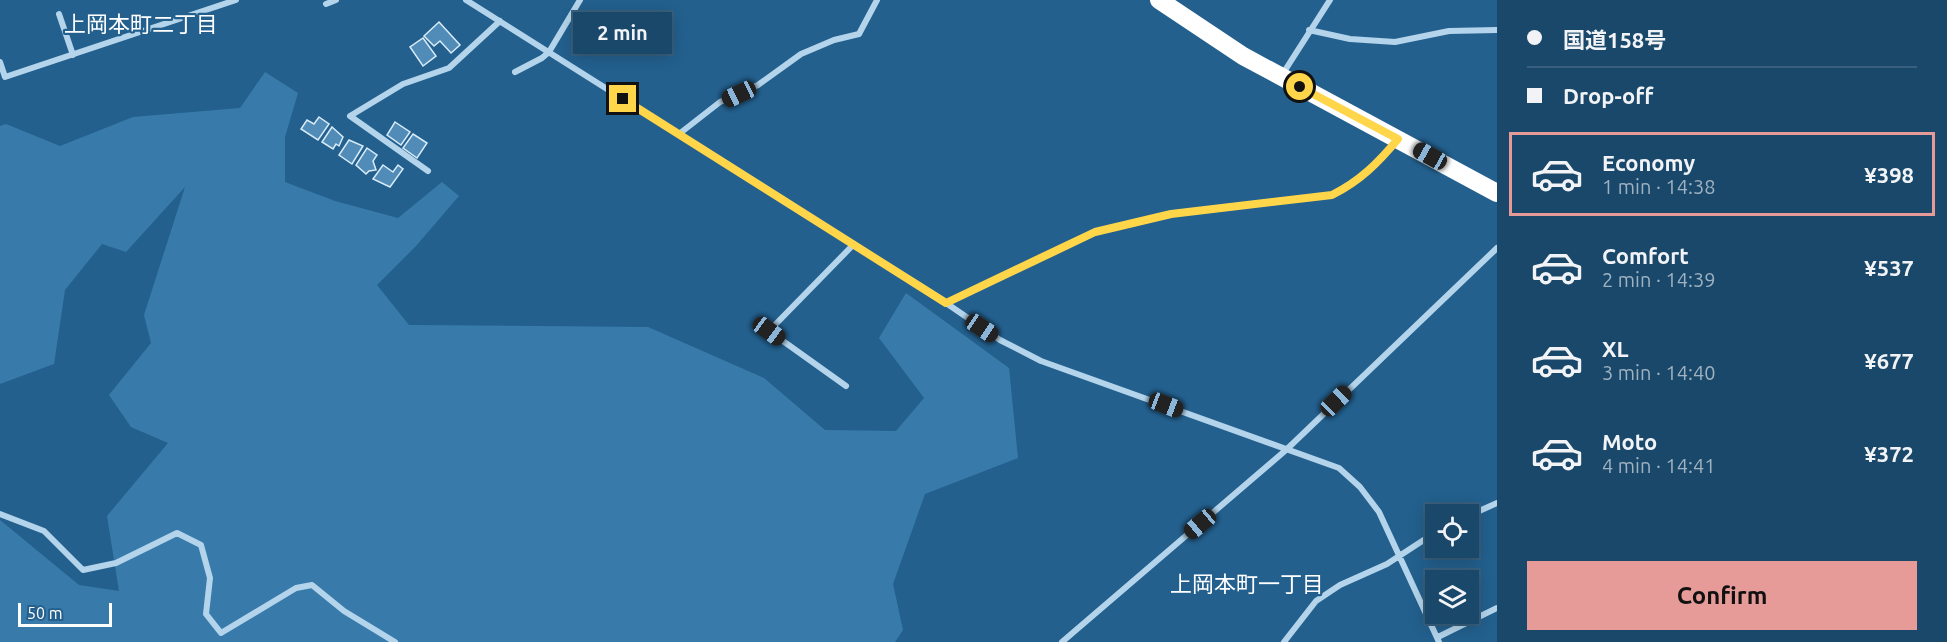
<!DOCTYPE html>
<meta charset="utf-8">
<style>
:root{--surface:#1a486a;--page:#275272;--text:#f1f3f6;--muted:#9fb2c1;--line:#38607e;--accent:#e69b98}
body{margin:0;font-family:Ubuntu,"Noto Sans JP",sans-serif;background:var(--page);color:var(--text);height:100vh;display:flex;flex-direction:column;font-size:22px;white-space:nowrap}
*{box-sizing:border-box;margin:0}
p{font-size:20px;color:var(--muted)}
.icon{flex:none;width:33px;height:33px;fill:none;stroke:currentColor;stroke-width:2;stroke-linecap:round;stroke-linejoin:round}
.map{position:relative;flex:1;overflow:hidden}
.drawer{display:flex;flex-direction:column;background:var(--surface);width:450px}
.drawer>*{flex:none}
.hud{display:grid;align-content:center;height:132px;padding:0 30px;background:var(--surface)}
.fabs{position:absolute;left:1425px;top:504px;display:grid;gap:12px}
.fabs a{display:grid;place-items:center;width:54px;height:54px;border-radius:0px;background:var(--surface);box-shadow:0 3px 15px #0003,0 0 0 2px var(--line);font-size:30px}
.scale{position:absolute;left:18px;bottom:15px;width:94px;box-sizing:border-box;padding-left:6px;border:3px solid #fff;border-top:0;font-size:16px;line-height:21px;white-space:nowrap;color:#fff;-webkit-text-stroke:4px #23608e;paint-order:stroke}
.end{position:absolute;width:27px;height:27px;margin:-14px;border:8px solid #ffd54a;background:#111;box-shadow:0 0 0 3px #111}
.from{border-radius:50%}
.bubble{position:absolute;height:42px;border-radius:0px;background:var(--surface);box-shadow:0 3px 15px #0003,0 0 0 2px var(--line);font-size:20px;font-weight:700;line-height:42px;text-align:center}
.car{position:absolute;width:18px;height:36px;margin:-18px -9px;border-radius:8px;box-shadow:0 0 4px 2px #0007;background:linear-gradient(#222 24%,#8ab4d8 0 40%,#222 0 76%,#8ab4d8 0 86%,#222 0)}
.hud b{display:flex;align-items:center;gap:21px;height:57px;font-size:22px}
.hud b+b{border-top:2px solid var(--line)}
.hud i{width:15px;height:15px;background:var(--text)}
ul{padding:0;list-style:none}
li{display:flex;align-items:center;gap:18px;height:84px;margin:0 12px 9px;padding:0 18px;border:3px solid transparent;border-radius:0px}
li div{flex:1}
li b{display:block;font-size:22px}
li em{font-style:normal;font-weight:700}
li.active{border-color:var(--accent)}
li>.icon{width:54px;height:54px;stroke-width:1.5}
.cta{display:flex;gap:12px;margin-top:auto;padding:12px 30px}
.cta a{flex:1;height:69px;border-radius:0px;background:var(--accent);color:#111;font-size:24px;font-weight:700;line-height:69px;text-align:center}
main{display:flex;flex:1;min-height:0}
.map>svg:first-child{display:block}
.green{fill:#387bab}
.building{fill:#508cb7;stroke:#d8ebf8;stroke-width:1.5}
.lines{fill:none;stroke-linecap:round;stroke-linejoin:round}
.street{stroke:#b3d4eb;stroke-width:6}
.highway{stroke:#fff;stroke-width:18}
.route{stroke:#ffd54a;stroke-width:8}
.labels{text-anchor:middle;stroke-width:4.5;stroke-linejoin:round;paint-order:stroke}
.neighbourhood-label{font-size:22px;fill:#fff;stroke:#23608e}
</style>
<main>
<div class="map">
<svg width="1497" height="642" viewBox="0 0 1497 642">
<rect width="100%" height="100%" fill="#23608e"/>
<path class="green" d="M265,72L298,93L285,137V182L335,201L398,218L442,182L459,196L416,246L377,285L409,325L648,327L764,378L825,430L896,431L924,398L879,338L906,293L1009,368L1018,458L925,494L893,584L903,630L895,642H0V520L79,585L119,591L107,516L168,443L131,427L109,395L151,343L144,315L185,187L126,252L102,244L65,290L54,364L0,384V126L6,124L60,146L133,117L240,108Z"/>
<path class="building" d="M439,22L460,45L451,53L440,41L434,46L424,36Z
M423,38L436,56L423,66L410,47Z
M319,117L329,124L318,140L301,129L307,120L314,124Z
M395,122L410,132L401,145L387,135Z
M332,127L343,137L339,146L336,144L333,149L322,142Z
M413,134L427,143L417,158L403,148Z
M349,140L363,146L352,164L339,155Z
M367,148L377,155L373,161L376,170L369,171L366,174L356,165Z
M383,165L393,172L398,165L403,169L390,187L373,179Z"/>
<g class="lines">
<path class="street" d="M466,0L946,303L1000,340L1041,361L1339,468L1360,487L1379,512L1439,642
M326,4L336,0
M59,14L73,55
M1309,30L1350,39L1395,42L1449,31L1497,30
M0,62L5,77L236,0
M515,72L542,58L549,52L580,0
M1282,75L1330,0
M679,134L720,102L758,85L801,54L834,40L859,34L877,0
M428,171L350,116L403,84L449,68L500,21
M946,303L1095,232L1171,214L1332,195C1359,181 1378,164 1397,140
M846,386L769,331L854,244
M0,514L44,531L83,570L116,563L177,533L201,545L210,578L206,614L221,633L296,588L312,585L344,611L395,642
M1468,516L1497,503
M1438,637L1497,608
M1062,642L1286,450L1497,248
M1284,642L1316,601L1340,585L1387,564L1436,532"/>
<path class="highway" d="M1159,0L1243,56L1497,193"/>
</g>
<g class="lines">
<path class="route" d="M623,99L946,303L1095,232L1171,214L1332,195C1360,181 1378,163 1398,139L1300,87"/>
</g>
<g class="labels">
<g class="neighbourhood-label">
<text x="141" y="32">上岡本町二丁目</text>
<text x="1247" y="592">上岡本町一丁目</text>
</g>
</g>
</svg>
<div class="fabs">
<a><svg class="icon" aria-label="locate" viewBox="0 0 24 24"><circle cx="12" cy="12" r="6"/><path d="M12 2v4M12 18v4M2 12h4M18 12h4"/></svg></a>
<a><svg class="icon" aria-label="layers" viewBox="0 0 24 24"><path d="M12 4l9 5-9 5-9-5zM3 14l9 5 9-5"/></svg></a>
</div>
<div class="scale">50 m</div>
<i class="end from" style="left:1300px;top:87px"></i>
<i class="end" style="left:623px;top:99px"></i>
<div class="bubble" style="left:573px;top:12px;width:99px">2 min</div>
<i class="car" style="left:739px;top:94px;rotate:245deg"></i>
<i class="car" style="left:1430px;top:156px;rotate:299deg"></i>
<i class="car" style="left:982px;top:328px;rotate:124deg"></i>
<i class="car" style="left:769px;top:331px;rotate:126deg"></i>
<i class="car" style="left:1336px;top:401px;rotate:46deg"></i>
<i class="car" style="left:1166px;top:405px;rotate:111deg"></i>
<i class="car" style="left:1200px;top:524px;rotate:230deg"></i>
</div>
<section class="drawer">
<div class="hud">
<b><i class="from"></i>国道158号</b>
<b><i></i>Drop-off</b>
</div>
<ul>
<li class="active"><svg class="icon" aria-label="car" viewBox="0 0 24 24"><path d="M5 17H2v-5l4-1 3-4h7l3 4 3 1v5h-3M9 17h6M6 11h13"/><circle cx="7" cy="17" r="2"/><circle cx="17" cy="17" r="2"/></svg><div><b>Economy</b><p>1 min · 14:38</p></div><em>¥398</em></li>
<li><svg class="icon" aria-label="car" viewBox="0 0 24 24"><path d="M5 17H2v-5l4-1 3-4h7l3 4 3 1v5h-3M9 17h6M6 11h13"/><circle cx="7" cy="17" r="2"/><circle cx="17" cy="17" r="2"/></svg><div><b>Comfort</b><p>2 min · 14:39</p></div><em>¥537</em></li>
<li><svg class="icon" aria-label="car" viewBox="0 0 24 24"><path d="M5 17H2v-5l4-1 3-4h7l3 4 3 1v5h-3M9 17h6M6 11h13"/><circle cx="7" cy="17" r="2"/><circle cx="17" cy="17" r="2"/></svg><div><b>XL</b><p>3 min · 14:40</p></div><em>¥677</em></li>
<li><svg class="icon" aria-label="car" viewBox="0 0 24 24"><path d="M5 17H2v-5l4-1 3-4h7l3 4 3 1v5h-3M9 17h6M6 11h13"/><circle cx="7" cy="17" r="2"/><circle cx="17" cy="17" r="2"/></svg><div><b>Moto</b><p>4 min · 14:41</p></div><em>¥372</em></li>
</ul>
<div class="cta"><a>Confirm</a></div>
</section>
</main>
